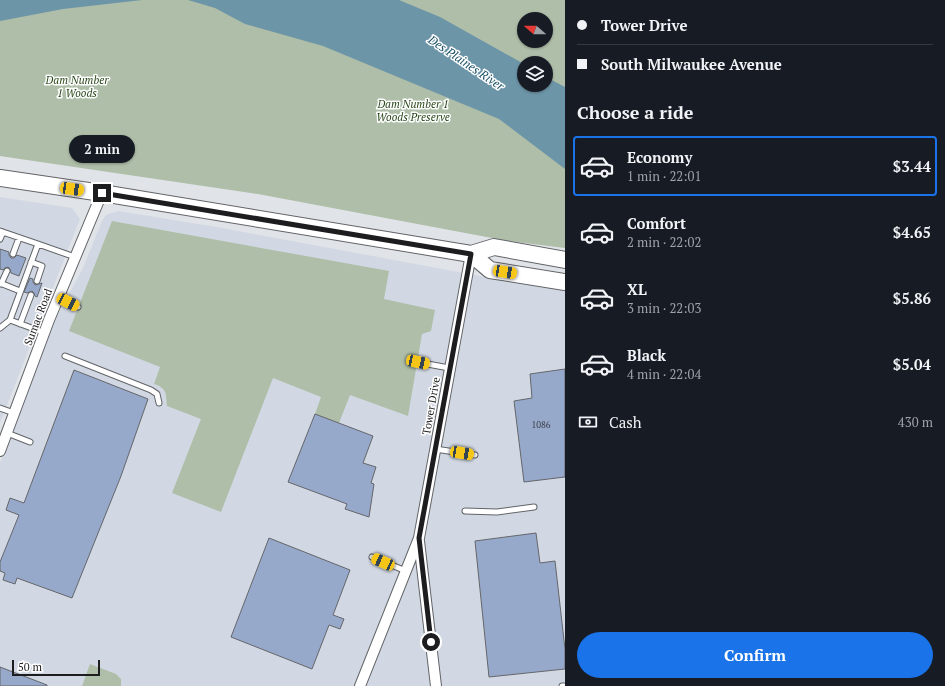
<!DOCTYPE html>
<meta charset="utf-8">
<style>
:root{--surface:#171b24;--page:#242831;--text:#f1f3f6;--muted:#9ea1a6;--line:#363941;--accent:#1a73e8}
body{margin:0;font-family:"PT Serif",serif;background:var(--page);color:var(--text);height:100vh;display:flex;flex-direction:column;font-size:15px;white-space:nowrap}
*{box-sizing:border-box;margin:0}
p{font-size:13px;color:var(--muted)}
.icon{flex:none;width:22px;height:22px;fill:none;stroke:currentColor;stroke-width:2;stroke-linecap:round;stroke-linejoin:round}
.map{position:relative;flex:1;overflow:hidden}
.sheet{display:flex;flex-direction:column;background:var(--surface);width:380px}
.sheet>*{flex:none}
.guide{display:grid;align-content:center;height:88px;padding:0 12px;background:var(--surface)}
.needle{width:26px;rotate:290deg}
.fabs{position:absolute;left:517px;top:12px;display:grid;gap:8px}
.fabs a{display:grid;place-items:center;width:36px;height:36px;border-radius:50%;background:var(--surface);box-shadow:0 1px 3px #0004;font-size:20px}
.scale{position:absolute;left:12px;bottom:10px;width:88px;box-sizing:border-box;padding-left:4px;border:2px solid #1d1d1f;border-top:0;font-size:11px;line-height:14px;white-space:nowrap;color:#1d1d1f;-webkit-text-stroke:3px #fff;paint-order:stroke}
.end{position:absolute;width:18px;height:18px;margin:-9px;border:5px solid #1d1d1f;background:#fff;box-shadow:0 0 0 2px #fff}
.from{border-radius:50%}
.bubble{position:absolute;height:28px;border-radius:14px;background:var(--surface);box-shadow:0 1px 3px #0004;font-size:13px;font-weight:800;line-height:28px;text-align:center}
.car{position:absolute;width:12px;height:24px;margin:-12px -6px;border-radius:5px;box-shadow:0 0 3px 1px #0007;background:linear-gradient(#f5c518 24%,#345 0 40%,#f5c518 0 76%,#345 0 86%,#f5c518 0)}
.guide b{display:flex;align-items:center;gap:14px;height:38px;font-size:15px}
.guide b+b{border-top:1px solid var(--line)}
.guide i{width:10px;height:10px;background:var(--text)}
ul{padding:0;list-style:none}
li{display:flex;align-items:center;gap:12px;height:60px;margin:0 8px 6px;padding:0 4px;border:2px solid transparent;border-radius:4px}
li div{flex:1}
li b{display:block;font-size:15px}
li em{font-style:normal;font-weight:800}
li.current{border-color:var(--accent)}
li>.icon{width:36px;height:36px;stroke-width:1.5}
h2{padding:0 12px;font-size:18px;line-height:48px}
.pay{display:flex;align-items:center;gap:10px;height:44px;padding:0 12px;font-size:15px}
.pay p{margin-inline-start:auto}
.primary-button{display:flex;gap:8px;margin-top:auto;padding:8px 12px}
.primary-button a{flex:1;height:46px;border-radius:24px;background:var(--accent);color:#fff;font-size:16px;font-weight:800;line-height:46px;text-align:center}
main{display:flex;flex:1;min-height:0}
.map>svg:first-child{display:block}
.built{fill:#d2d8e3}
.green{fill:#aebea8;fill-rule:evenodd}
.water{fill:#6d95a8}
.building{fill:#97a9ca;stroke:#64666a}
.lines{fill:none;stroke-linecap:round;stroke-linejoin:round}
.service-casing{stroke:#626468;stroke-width:7}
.minor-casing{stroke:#626468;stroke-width:12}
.primary-casing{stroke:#626468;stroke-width:18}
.service{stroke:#fff;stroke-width:5}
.minor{stroke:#fff;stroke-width:10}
.primary{stroke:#fff;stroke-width:16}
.route{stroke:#1d1d1f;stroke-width:5}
.labels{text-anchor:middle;stroke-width:3;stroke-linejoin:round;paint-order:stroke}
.number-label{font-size:9px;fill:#3c404a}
.park-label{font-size:11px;font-style:italic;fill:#274718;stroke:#fff}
.street-label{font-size:11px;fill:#1d1d1f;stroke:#fff}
.water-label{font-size:12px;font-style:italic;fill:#194f65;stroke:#fff}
</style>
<main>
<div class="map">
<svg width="565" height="686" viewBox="0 0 565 686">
<rect width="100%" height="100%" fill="#e0e3e7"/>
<path class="built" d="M0,197L72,208L80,219L0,423Z
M118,211L217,227L507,281L565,289V686H0V463L57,316L82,270L102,221L106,215Z"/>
<path class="green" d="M0,0H565V248L508,241L258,194L0,156ZM524,19H546V41H524ZM524,63H546V85H524Z
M112,221L389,271L384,299L435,310L431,331L422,334L408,416L350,395L339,423L315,414L321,397L273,378L221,512L172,493L201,419L167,406C166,394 167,388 154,384L160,367L69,331Z
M90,664L116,674L121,679V686H82Z"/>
<path class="water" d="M0,0H142L63,9L0,21Z
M188,0H399L440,17L524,64V85H546V77L565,87V169L499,119L323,46L245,24L215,8Z"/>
<path class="building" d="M0,249L9,252V255L11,258H14L17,255L26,258L19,276L11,273L10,269L8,267L5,268L3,270L0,269Z
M30,278L33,279V282L35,285L42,283L37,297L35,296L34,293L32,291L27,293L24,292Z
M565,369V477L524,482L514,401L532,398L530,374Z
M74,370L148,399L121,476L72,598L17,578L15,584L3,580L5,573L0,571V562L19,515L6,510L10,498L24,503Z
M315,414L373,436L363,463L376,467L371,483L374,484L369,517L345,509L347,504L288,482Z
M536,533L540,563L555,561L565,649V669L489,677L475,541Z
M269,538L350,570L333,615L344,619L340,629L329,625L312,669L231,637Z
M0,667L47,685V686H0Z"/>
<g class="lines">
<defs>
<path id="service" d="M0,231L38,244L10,320L45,333
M0,239L3,232
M38,244L75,257
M13,254L19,238
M31,262L42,266L37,281
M0,283L20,291
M1,284L7,271
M59,297L78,307
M20,324L31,295
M0,328L10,320
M65,356L151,390L157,394L159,403
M417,362L449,368
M0,408L14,413
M7,433L30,442
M435,449L475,455
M465,511L497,512L534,507
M372,557L406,571
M562,686H565"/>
<path id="minor" d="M0,451L49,320L102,193
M419,541L436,686
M360,686L419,538L471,254"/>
<path id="primary" d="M0,178L102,193L471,254L494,247L565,260
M471,254L490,270L565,282"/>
</defs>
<use href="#service" class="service-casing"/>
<use href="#minor" class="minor-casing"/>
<use href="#primary" class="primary-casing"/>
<use href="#service" class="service"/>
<use href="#minor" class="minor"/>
<use href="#primary" class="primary"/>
</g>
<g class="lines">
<path class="route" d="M102,193L471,254L419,538L431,642"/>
</g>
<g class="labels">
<g class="number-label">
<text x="541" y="428">1086</text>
</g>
<g class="park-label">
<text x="77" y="84">Dam Number<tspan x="77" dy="13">1 Woods</tspan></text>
<text x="413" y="108">Dam Number 1<tspan x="413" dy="13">Woods Preserve</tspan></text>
</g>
<g class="street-label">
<text transform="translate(38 317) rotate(-69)" y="4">Sumac Road</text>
<text transform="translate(431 406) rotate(-80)" y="4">Tower Drive</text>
</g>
<g class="water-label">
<text transform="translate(466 63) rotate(34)" y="4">Des Plaines River</text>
</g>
</g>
</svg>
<div class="fabs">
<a><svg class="needle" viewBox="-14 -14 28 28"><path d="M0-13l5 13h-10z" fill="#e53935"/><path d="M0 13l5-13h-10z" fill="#9ea1a6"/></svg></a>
<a><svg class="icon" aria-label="layers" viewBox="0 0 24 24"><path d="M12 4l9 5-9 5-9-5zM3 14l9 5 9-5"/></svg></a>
</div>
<div class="scale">50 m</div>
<i class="end from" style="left:431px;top:642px"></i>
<i class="end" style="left:102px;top:193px"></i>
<div class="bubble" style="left:69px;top:135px;width:66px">2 min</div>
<i class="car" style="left:72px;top:189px;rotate:98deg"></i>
<i class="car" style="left:505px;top:272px;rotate:99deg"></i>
<i class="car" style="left:68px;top:302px;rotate:117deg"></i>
<i class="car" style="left:418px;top:362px;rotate:102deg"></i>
<i class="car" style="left:462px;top:453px;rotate:99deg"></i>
<i class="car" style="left:383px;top:562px;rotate:294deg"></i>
</div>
<section class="sheet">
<div class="guide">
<b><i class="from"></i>Tower Drive</b>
<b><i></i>South Milwaukee Avenue</b>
</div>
<h2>Choose a ride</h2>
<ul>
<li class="current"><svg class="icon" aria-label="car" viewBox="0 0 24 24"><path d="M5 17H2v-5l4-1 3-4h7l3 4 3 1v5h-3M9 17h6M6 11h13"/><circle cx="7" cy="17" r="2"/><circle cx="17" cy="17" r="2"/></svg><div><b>Economy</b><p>1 min · 22:01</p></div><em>$3.44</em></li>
<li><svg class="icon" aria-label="car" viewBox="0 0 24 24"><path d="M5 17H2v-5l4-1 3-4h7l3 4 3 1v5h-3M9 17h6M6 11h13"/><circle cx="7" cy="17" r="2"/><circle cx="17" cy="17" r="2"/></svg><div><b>Comfort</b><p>2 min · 22:02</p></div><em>$4.65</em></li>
<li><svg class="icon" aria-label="car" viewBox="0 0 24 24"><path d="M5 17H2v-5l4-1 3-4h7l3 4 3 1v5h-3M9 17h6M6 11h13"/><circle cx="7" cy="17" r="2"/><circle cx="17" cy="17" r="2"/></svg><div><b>XL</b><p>3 min · 22:03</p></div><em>$5.86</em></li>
<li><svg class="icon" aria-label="car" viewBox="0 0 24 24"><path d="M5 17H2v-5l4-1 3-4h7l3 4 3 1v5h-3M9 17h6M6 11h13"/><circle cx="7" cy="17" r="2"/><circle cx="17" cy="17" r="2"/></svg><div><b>Black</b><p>4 min · 22:04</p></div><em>$5.04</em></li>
</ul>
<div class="pay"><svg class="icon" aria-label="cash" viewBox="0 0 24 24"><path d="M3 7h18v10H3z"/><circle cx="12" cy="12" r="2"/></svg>Cash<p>430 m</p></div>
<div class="primary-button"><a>Confirm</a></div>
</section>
</main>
